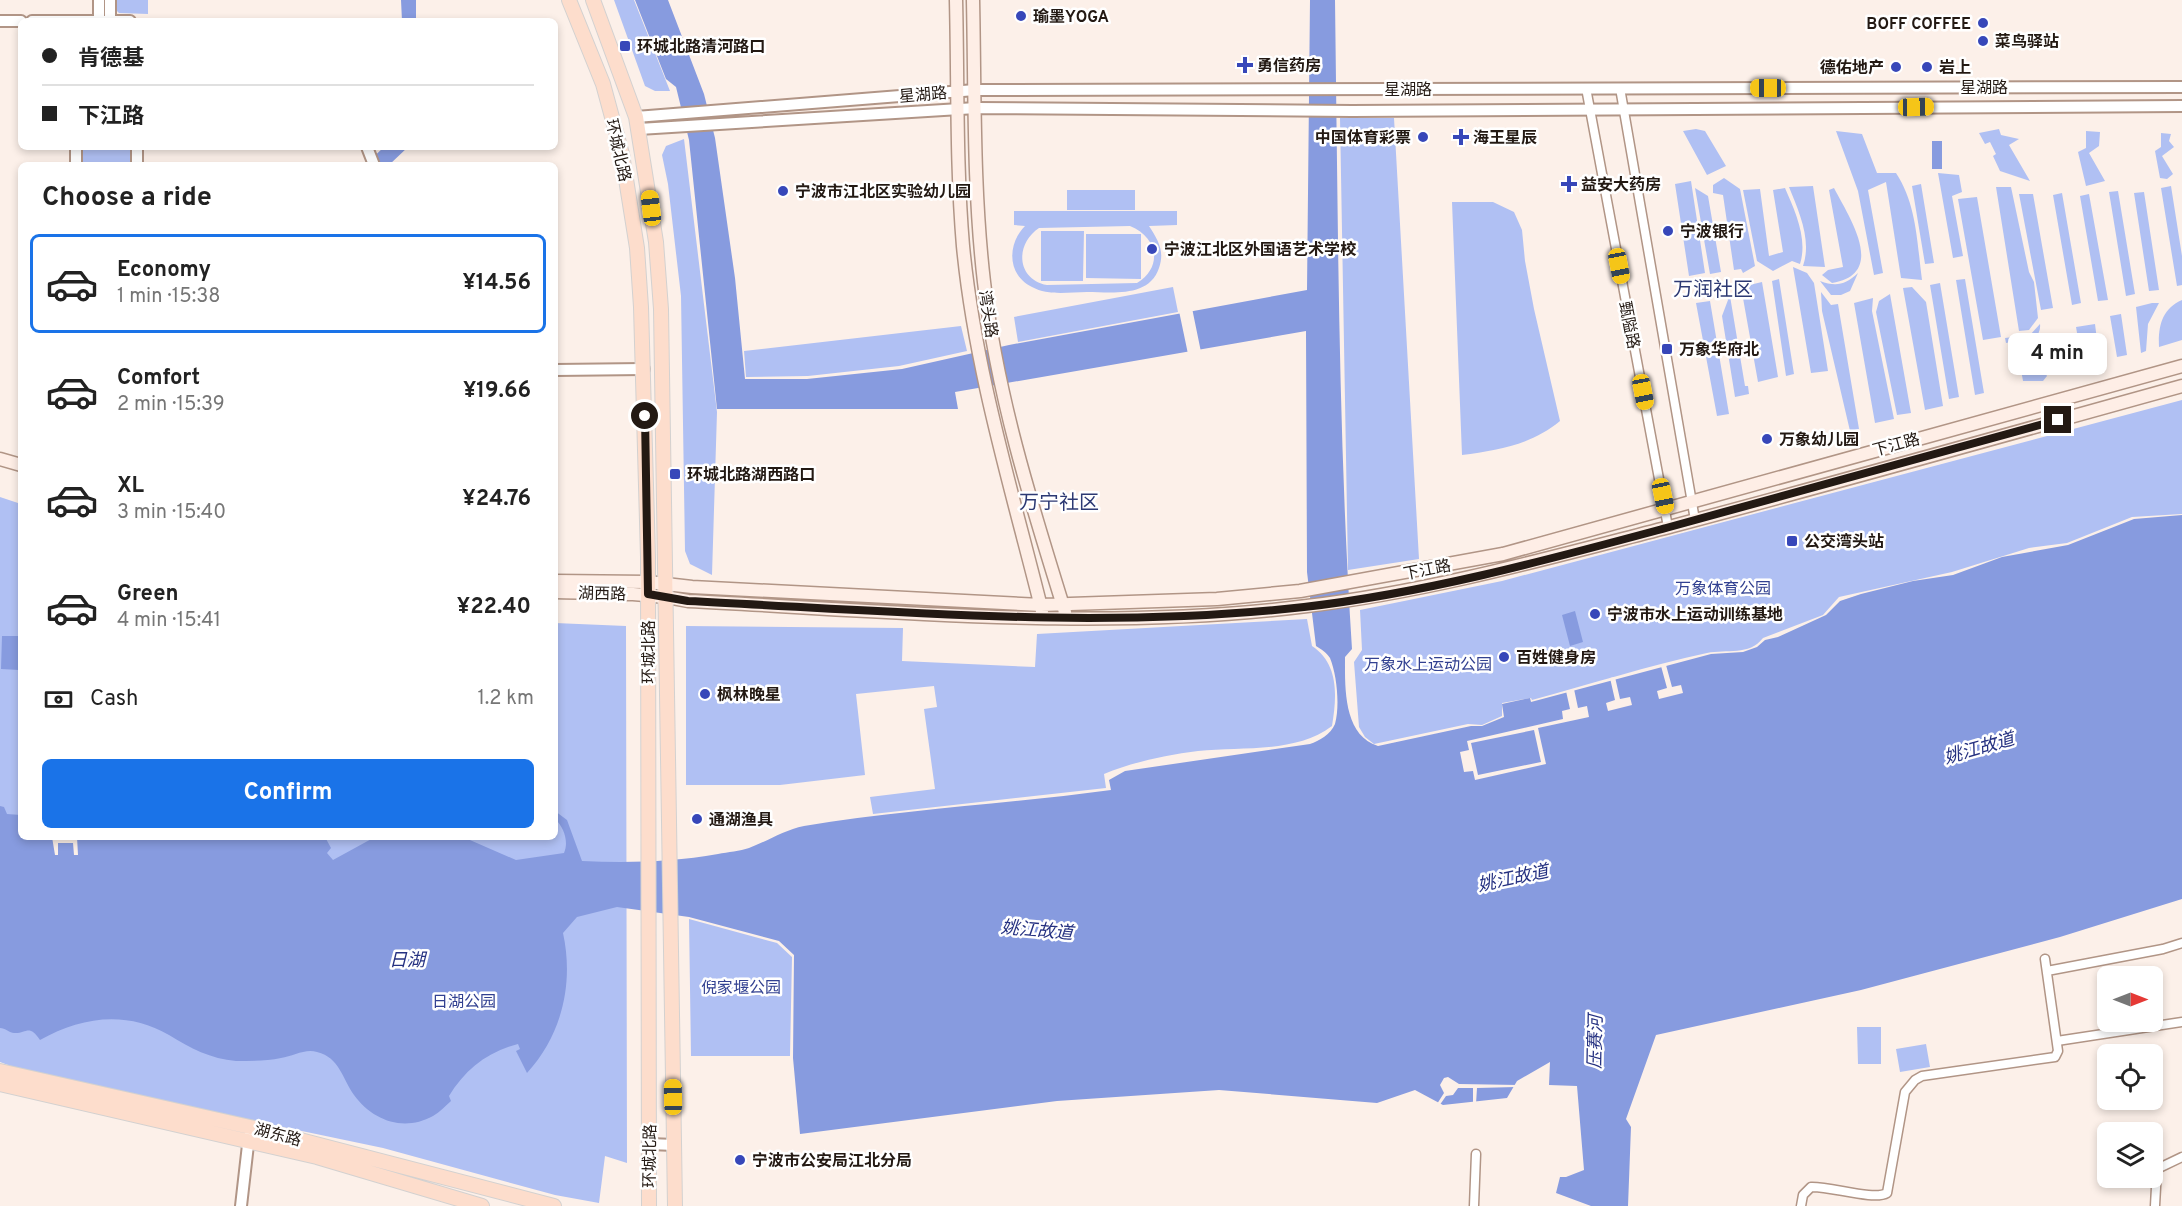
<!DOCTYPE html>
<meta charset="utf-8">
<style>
:root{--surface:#fff;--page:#f2f2f2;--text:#222;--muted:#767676;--line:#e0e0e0;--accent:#1a73e8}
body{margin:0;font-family:Overpass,"Noto Sans SC",sans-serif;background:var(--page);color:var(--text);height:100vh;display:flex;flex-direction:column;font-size:22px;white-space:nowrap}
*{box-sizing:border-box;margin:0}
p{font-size:20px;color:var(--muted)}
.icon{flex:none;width:33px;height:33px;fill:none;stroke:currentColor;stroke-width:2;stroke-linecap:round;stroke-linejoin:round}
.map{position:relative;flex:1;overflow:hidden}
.details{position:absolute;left:18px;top:162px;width:540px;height:678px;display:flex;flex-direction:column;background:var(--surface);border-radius:9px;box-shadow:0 3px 9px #0003}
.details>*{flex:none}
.banner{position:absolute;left:18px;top:18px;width:540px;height:132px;border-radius:9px;box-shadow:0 3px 9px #0003;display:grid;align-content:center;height:132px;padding:0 24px;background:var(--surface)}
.needle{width:39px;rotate:90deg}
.controls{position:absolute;left:2097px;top:966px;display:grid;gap:12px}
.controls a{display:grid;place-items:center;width:66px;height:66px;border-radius:9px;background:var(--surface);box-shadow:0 3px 9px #0003;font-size:30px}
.end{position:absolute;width:27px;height:27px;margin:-14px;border:8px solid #231913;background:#fff;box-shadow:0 0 0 3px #fff}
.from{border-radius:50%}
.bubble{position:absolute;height:42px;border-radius:9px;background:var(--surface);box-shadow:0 3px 9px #0003;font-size:20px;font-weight:700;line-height:42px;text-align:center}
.car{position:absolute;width:18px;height:36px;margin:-18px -9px;border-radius:8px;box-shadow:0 0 4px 2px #0007;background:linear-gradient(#f5c518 24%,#345 0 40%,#f5c518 0 76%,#345 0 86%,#f5c518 0)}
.banner b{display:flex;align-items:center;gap:21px;height:57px;font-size:22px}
.banner b+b{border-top:2px solid var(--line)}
.banner i{width:15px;height:15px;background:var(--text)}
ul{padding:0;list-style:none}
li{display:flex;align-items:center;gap:18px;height:99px;margin:0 12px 9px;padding:0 12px;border:3px solid transparent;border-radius:9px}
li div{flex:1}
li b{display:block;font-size:22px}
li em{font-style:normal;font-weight:700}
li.current{border-color:var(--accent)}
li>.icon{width:54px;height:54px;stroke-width:1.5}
h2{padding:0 24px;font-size:27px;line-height:72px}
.pay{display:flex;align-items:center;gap:15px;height:66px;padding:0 24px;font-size:22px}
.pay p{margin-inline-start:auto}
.cta{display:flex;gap:12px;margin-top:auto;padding:12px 24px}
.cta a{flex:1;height:69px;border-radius:9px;background:var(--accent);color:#fff;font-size:24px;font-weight:700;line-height:69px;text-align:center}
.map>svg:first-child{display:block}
.green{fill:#b0c0f3;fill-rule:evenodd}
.water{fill:#879bdf}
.pier{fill:#fcf0e9;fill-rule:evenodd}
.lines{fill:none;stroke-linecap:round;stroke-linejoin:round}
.minor-casing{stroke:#b19586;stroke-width:11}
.tertiary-casing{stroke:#b19586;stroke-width:14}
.secondary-casing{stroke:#b19586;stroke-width:15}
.primary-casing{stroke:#d3d1d0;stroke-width:16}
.minor{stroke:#fff;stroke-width:8}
.tertiary{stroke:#fff;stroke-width:10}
.secondary{stroke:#feeee6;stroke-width:12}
.primary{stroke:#fdddcc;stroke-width:14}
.route{stroke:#231913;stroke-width:8}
.poi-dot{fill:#3747b9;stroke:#fff;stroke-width:2}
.labels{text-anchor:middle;stroke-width:5;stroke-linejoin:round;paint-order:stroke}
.poi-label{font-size:16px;font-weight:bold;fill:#231913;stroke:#fff;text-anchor:start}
.street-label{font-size:16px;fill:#231913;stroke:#fff}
.park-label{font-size:16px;fill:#324191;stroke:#fff}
.water-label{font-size:18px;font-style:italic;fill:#253181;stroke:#fff}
.quarter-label{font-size:20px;fill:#2c3973;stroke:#fff}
</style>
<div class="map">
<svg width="2182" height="1206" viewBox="0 0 2182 1206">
<rect width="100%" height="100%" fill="#fcf0e9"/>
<path class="green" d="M114,0H148V14L119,13L114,8Z
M614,0H634L670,91H655L645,86Z
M1340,118H1394L1419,559L1348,570Z
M1696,129L1705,131L1726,166L1707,175L1683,131Z
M1999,129L2001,135L2019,139L2009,145L2030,181L2000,171L1993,156L1996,154L1990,142L1985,144L1979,133Z
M1836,131L1862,134L1877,173H1896C1917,205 1917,243 1922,280L1901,278L1886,182L1868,190L1883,273L1874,275L1858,191Z
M2086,131L2100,132L2099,146L2089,153L2105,181L2086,186L2078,152L2086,148Z
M2161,133L2171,134L2169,141L2174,147L2162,156L2173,174L2167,179L2160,178L2155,151L2161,147Z
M684,139L717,412L712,575L690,564L685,551L681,296L668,184L662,155L666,146Z
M79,147H132V165H79Z
M1938,173L1959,175L1962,192L1952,196L1963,256L1953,258Z
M1724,178L1740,189L1755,266L1743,273L1741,269L1734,270L1723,195L1713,193V185Z
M1691,181L1705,273L1689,276L1675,184Z
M1921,184L1934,263L1925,264L1912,186Z
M1813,186L1825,267L1803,266C1812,240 1799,212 1789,187Z
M2171,186L2182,256V285L2177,286L2161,188Z
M1996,187H2011L2029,272L2034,282L2038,318L2029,330L2019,331Z
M1695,188L1708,196L1721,272L1710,274Z
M1785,188C1795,211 1808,239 1800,264L1792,261L1773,271L1757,261L1743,190L1760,189L1769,256L1783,252L1773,190Z
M1834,188C1849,217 1888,274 1832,283L1822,275L1828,270L1843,267L1829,190Z
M1067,190H1135V210H1067Z
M2118,191L2135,294L2126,296L2109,192Z
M2144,192L2159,290L2149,291L2134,193Z
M2062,193L2081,303L2072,305L2053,195Z
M2019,194H2033L2053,308L2041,310Z
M2089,194L2108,300L2098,301L2080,196Z
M1977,197L2001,337L1983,340L1958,199Z
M1452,202H1493L1514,212L1522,230L1525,261L1534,309L1560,421C1531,445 1498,450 1462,455Z
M1014,211H1177V225L1149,226C1158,240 1165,251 1159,268C1149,298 1112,292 1087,292C1069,292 1048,296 1032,287C1007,275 1007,244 1025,226L1014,225ZM1130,226C1157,237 1164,266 1137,283L1047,285C1016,279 1015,244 1039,228Z
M1041,231H1084L1083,281H1041Z
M1086,234H1141V279L1086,278Z
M1793,267L1807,273L1814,283L1828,371L1811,373Z
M1858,273L1850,291L1841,295H1831L1820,281C1836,287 1845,285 1858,273Z
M1779,279L1794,374L1786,376L1772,281Z
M1965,279L1984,393L1975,395L1956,280Z
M1762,282L1778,377L1758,382L1741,287Z
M1940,283L1959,397L1949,399L1930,285Z
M1173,287L1178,312L1018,342L1014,317Z
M1912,287L1926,302L1943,406L1925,410L1903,288Z
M1729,290L1745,386H1748L1749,394L1735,397L1722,316L1728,300L1725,291Z
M1821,292L1831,305L1838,304L1859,429L1850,431L1822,311Z
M1890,294L1911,413L1897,415L1876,312L1879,301Z
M1873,298L1872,311L1894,419L1875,423L1854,303Z
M2182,300V340L2159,347C2158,326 2162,309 2182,300Z
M1710,301L1729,414L1717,416L1696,303Z
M2152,303H2159L2148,324L2146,351L2141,353L2136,307Z
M2121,314L2127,355L2117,357L2110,316Z
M2040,324C2041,332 2036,336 2035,343C2032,356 2042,365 2047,376L2043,381H2023L2016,341L2006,343L2005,338L2030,335Z
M2095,324L2100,364L2083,367L2076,327Z
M961,326L967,351L899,366L808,376L746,377L744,351Z
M2182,400V514L2132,517L2067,543L2029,548L1952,572L1839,597L1823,615L1763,638C1749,656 1727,649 1707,653C1648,666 1590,684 1532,700L1531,698L1502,703V716L1482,725L1468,724L1374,744L1365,737L1359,727L1354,662L1362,650L1360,610L1502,581Z
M0,497L21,504V837H555V623L626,626L627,1163L605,1156L599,1203L555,1195L383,1148L124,1094L24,1071L0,1062Z
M1307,619L1312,646C1339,664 1337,696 1332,726C1295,754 1242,746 1198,751C1166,755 1133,762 1104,774L1106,788L873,814L870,797L935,789L924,709L937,707L934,686L856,694L865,775L780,785H686V626L903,628L902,661L1035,667L1037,634Z
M689,919L777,943L792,957L790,1056H691Z
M1857,1027H1881V1064H1858Z
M1926,1044L1930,1067L1900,1072L1896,1049Z"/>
<path class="water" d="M401,0H416V21H402Z
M635,0H668L704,94L715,138L735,278L745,379H807L902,369L1009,345L1307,290L1310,0H1335C1338,216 1338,433 1352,649L1345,657C1345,687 1343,735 1378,746L1471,726H1482L1504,717L1502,704L1530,698L1531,702L1711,654L1743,652L1757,647L1765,640L1778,637L1826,615L1840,601L1861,594L1913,581L1953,575L2002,557L2068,545L2134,519L2182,515V899L2060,937L1861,990L1656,1035L1626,1119L1631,1127L1628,1206H1591L1556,1193L1560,1177H1566L1584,1170L1577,1086L1549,1085L1550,1062L1517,1081L1507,1098L1443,1105L1415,1090L1377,1103L1219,1090L1057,1101L800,1134L793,1058L794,955L779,941L689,917L617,907L577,917L563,933C574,983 562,1035 527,1073L516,1051L520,1049L518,1044C487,1052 465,1070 449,1096L451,1101C445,1106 440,1112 433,1116C404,1132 373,1121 354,1095C342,1078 340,1058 317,1052C306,1048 293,1056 281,1058C267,1061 251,1061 236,1061C211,1059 190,1048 169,1035C126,1010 81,1017 40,1040C29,1023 26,1034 14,1033C10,1033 5,1028 0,1028V806L4,807L7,814L21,815V837H325L331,848L327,853L333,860L375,837H463L516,860L564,853C569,842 564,827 555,819V811L567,820L582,861C628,863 673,862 718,854C728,852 740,851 749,848C768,841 784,830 804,826C906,809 1009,804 1111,790L1109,780L1125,771L1310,744C1319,741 1331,734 1335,724C1340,706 1337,675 1330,658C1327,653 1321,649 1316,646L1307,572L1306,331L955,392L958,409H717L689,140L676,87L666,79Z
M1932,141H1942V169H1932Z
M384,147H408L389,165H365Z
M1575,611L1583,642L1570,646L1562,615Z
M2,636H21L19,670L1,669Z"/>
<path class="pier" d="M1192,308L1201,352L1188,354L1179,311Z
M1666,665L1672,687L1681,685L1683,693L1659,699L1657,691L1667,688L1661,666Z
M1615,677L1620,699L1630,697L1632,705L1608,711L1606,703L1615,700L1610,678Z
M1574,689L1578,708L1587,706L1589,717L1538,728L1546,764L1475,780L1473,771L1464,772L1460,752L1469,750L1467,741L1563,719L1562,711L1570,709L1566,691ZM1534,730L1541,762L1478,775L1471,743Z
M52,837H77L78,855H74L73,843H58V855H55Z
M1448,1077L1459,1084L1518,1085L1516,1087L1477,1088L1476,1104H1473V1088H1458L1453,1095L1446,1096L1439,1106L1437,1104L1444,1093L1440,1085L1444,1078Z"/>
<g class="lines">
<defs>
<path id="minor" d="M1586,88L1668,527
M1620,88L1695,520
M2047,971L2163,949L2182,943
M2057,1041L2182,1022
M1474,1206L1476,1154
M1801,1206L1803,1195L1811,1187C1830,1186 1874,1201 1887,1193L1905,1092L1915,1080L1922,1076L2055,1057L2058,1051L2045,959
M2155,1206L2157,1169L2182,1157"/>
<path id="tertiary" d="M99,19V0
M110,19V0
M0,21H21
M32,21H130
M636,117L975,90L2182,87
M639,129L976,108L1352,111L2182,106
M137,147V165
M367,147L374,165
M76,165V147
M555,370L644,369
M650,1144L674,1145
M241,1206L249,1136"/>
<path id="secondary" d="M956,0C958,82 956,164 963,246C975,371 1012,490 1042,611
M973,0C975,94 973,188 984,282C997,395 1031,503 1065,612
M0,459L21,465
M555,581L648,582L692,587L1041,605L1217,599L1300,591L1503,554L2182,366
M555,592C600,593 644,592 688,601C893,611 1102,632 1307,606C1432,591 1552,557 1673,526C1843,481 2012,433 2182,386"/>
<path id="primary" d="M569,0L603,84L622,154L637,248L641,307L648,557L649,1206
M593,0L636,117L656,242L661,309L675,1206
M0,1071L250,1127L554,1206
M0,1084L317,1157L482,1206"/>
</defs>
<use href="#minor" class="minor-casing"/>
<use href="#tertiary" class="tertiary-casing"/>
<use href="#secondary" class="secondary-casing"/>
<use href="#primary" class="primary-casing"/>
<use href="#minor" class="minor"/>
<use href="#tertiary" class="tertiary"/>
<use href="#secondary" class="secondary"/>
<use href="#primary" class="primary"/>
</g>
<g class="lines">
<path class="route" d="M645,416L648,594L688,601C893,611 1099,630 1304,607C1426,593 1547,560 1666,528C1796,492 1927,456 2058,420"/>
</g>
<g class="poi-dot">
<circle cx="1021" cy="16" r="6"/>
<circle cx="1983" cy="23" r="6"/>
<circle cx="1983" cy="41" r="6"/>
<rect x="619" y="40" width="12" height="12" rx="3"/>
<path d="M1242 56h6v6h6v6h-6v6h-6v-6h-6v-6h6z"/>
<circle cx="1896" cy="67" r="6"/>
<circle cx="1927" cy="67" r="6"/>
<circle cx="1423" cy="137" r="6"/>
<path d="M1458 128h6v6h6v6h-6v6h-6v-6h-6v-6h6z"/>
<path d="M1566 175h6v6h6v6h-6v6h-6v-6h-6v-6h6z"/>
<circle cx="783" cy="191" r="6"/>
<circle cx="1668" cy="231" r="6"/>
<circle cx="1152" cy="249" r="6"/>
<rect x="1661" y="343" width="12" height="12" rx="3"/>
<circle cx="1767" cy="439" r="6"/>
<rect x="669" y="468" width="12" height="12" rx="3"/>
<rect x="1786" y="535" width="12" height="12" rx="3"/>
<circle cx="1595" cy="614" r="6"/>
<circle cx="1504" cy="657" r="6"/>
<circle cx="705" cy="694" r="6"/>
<circle cx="697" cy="819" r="6"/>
<circle cx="740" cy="1160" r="6"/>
</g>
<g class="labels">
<g class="poi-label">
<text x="1033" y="22">瑜墨YOGA</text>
<text x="1971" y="29" text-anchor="end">BOFF COFFEE</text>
<text x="1995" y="47">菜鸟驿站</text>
<text x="637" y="52">环城北路清河路口</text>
<text x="1257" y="71">勇信药房</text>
<text x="1884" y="73" text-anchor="end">德佑地产</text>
<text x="1939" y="73">岩上</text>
<text x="1411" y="143" text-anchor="end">中国体育彩票</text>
<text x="1473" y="143">海王星辰</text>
<text x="1581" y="190">益安大药房</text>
<text x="795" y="197">宁波市江北区实验幼儿园</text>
<text x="1680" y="237">宁波银行</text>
<text x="1164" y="255">宁波江北区外国语艺术学校</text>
<text x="1679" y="355">万象华府北</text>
<text x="1779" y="445">万象幼儿园</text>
<text x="687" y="480">环城北路湖西路口</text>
<text x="1804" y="547">公交湾头站</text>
<text x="1607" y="620">宁波市水上运动训练基地</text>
<text x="1516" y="663">百姓健身房</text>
<text x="717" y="700">枫林晚星</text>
<text x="709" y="825">通湖渔具</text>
<text x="752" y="1166">宁波市公安局江北分局</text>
</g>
<g class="street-label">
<text x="1984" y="93">星湖路</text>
<text x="1408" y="95">星湖路</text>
<text transform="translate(923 94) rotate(-5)" y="6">星湖路</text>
<text transform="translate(619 150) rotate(77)" y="6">环城北路</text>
<text transform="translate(989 314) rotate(81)" y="6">湾头路</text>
<text transform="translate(1630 325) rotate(79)" y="6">甄隘路</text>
<text transform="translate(1896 444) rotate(-15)" y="6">下江路</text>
<text transform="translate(1427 569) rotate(-11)" y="6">下江路</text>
<text transform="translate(602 593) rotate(1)" y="6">湖西路</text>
<text transform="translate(648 652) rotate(-90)" y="6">环城北路</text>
<text transform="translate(278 1134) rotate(15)" y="6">湖东路</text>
<text transform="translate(649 1156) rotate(-89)" y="6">环城北路</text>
</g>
<g class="park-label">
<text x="1723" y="594">万象体育公园</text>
<text x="1428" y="670">万象水上运动公园</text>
<text x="741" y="993">倪家堰公园</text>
<text x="464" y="1007">日湖公园</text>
</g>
<g class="water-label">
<text transform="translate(1979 748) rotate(-16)" y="6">姚江故道</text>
<text transform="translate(1513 878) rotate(-12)" y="6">姚江故道</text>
<text transform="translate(1037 930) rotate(5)" y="6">姚江故道</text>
<text x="407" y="966">日湖</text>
<text transform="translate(1595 1042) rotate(-89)" y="6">压赛河</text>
</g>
<g class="quarter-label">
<text x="1713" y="296">万润社区</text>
<text x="1059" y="509">万宁社区</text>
</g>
</g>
</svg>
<div class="controls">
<a><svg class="needle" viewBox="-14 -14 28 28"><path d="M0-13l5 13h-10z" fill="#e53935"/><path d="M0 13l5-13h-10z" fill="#767676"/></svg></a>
<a><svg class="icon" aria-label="locate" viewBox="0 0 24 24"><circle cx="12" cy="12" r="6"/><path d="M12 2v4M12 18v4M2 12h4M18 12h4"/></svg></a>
<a><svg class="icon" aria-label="layers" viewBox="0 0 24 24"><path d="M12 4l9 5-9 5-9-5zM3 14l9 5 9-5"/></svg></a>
</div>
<i class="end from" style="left:645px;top:416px"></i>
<i class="end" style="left:2058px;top:420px"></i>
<div class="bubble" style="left:2008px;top:333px;width:99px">4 min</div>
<i class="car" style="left:1768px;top:88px;rotate:270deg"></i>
<i class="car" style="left:1916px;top:107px;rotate:89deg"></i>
<i class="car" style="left:651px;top:208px;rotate:353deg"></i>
<i class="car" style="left:1619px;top:266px;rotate:169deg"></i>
<i class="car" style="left:1643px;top:392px;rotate:169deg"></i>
<i class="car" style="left:1663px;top:496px;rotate:168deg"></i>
<i class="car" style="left:673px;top:1097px;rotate:359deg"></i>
<div class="banner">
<b><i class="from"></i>肯德基</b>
<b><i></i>下江路</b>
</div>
<section class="details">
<h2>Choose a ride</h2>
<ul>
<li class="current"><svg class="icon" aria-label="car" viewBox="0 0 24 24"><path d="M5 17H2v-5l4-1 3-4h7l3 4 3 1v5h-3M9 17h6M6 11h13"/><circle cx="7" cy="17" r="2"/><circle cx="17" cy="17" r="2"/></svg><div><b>Economy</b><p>1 min · 15:38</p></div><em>¥14.56</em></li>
<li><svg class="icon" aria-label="car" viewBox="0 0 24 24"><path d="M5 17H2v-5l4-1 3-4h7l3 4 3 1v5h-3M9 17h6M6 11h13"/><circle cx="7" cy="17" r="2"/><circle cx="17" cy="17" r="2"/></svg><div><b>Comfort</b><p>2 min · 15:39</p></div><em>¥19.66</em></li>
<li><svg class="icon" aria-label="car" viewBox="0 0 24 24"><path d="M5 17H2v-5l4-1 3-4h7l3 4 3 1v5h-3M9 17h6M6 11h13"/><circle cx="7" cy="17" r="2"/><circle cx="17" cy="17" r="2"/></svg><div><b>XL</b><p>3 min · 15:40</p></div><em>¥24.76</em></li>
<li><svg class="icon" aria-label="car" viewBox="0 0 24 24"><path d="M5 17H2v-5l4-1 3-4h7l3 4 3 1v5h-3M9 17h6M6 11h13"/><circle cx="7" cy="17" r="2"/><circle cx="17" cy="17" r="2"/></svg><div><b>Green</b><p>4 min · 15:41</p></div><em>¥22.40</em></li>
</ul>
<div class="pay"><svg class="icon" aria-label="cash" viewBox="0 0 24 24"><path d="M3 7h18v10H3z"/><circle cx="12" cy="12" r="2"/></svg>Cash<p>1.2 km</p></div>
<div class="cta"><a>Confirm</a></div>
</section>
</div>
